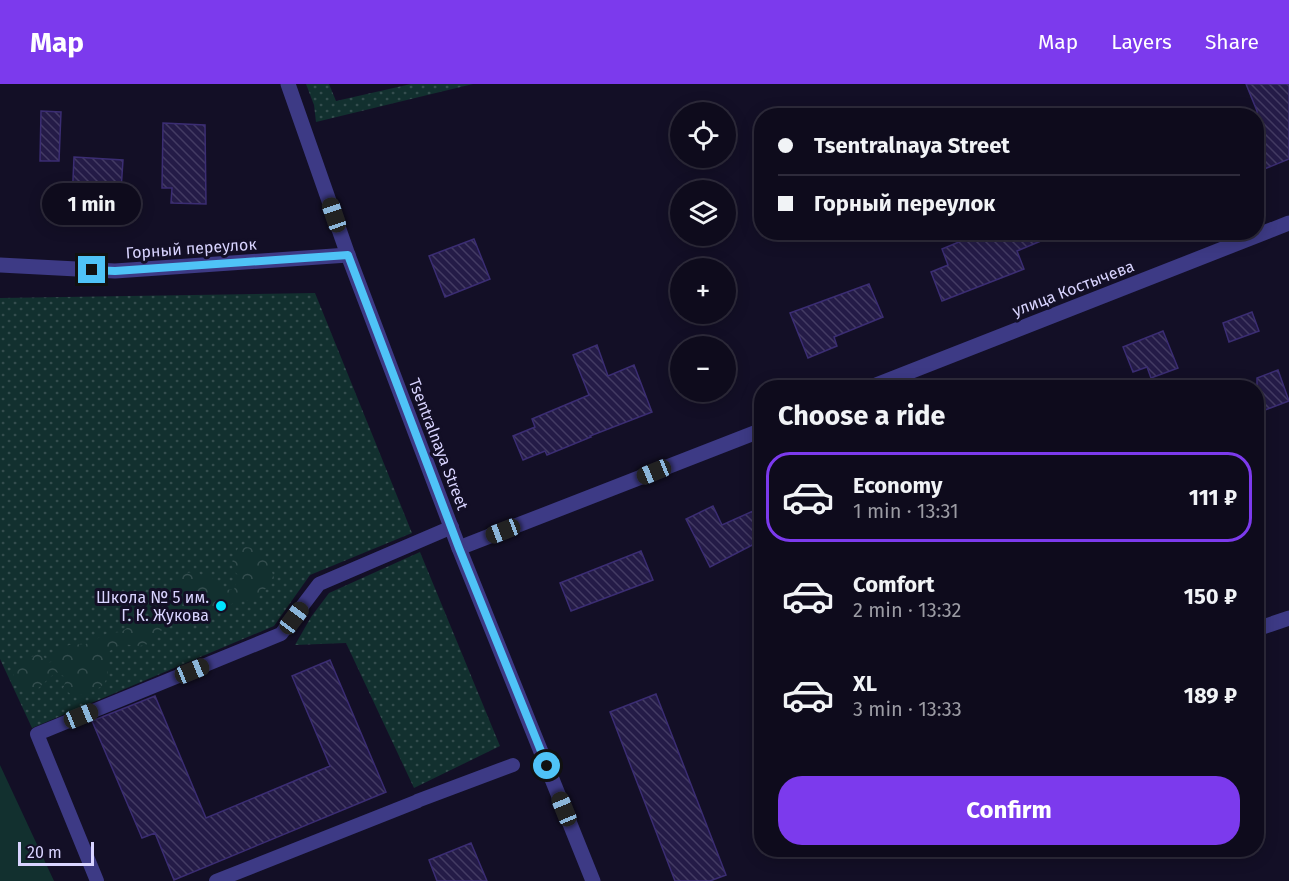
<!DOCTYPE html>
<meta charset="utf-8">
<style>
:root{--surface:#0e0b1c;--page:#1c1929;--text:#f1f3f6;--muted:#9b9ba3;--line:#2e2b3b;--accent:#7c3aed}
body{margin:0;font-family:"Fira Sans",sans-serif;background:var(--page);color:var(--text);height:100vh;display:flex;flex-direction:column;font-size:22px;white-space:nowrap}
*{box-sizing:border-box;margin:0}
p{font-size:20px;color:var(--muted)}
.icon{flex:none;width:33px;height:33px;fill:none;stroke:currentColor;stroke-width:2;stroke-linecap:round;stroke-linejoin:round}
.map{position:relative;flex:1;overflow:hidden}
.sheet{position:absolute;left:754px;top:296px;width:510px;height:477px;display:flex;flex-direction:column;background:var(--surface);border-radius:24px;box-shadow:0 3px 15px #0003,0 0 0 2px var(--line)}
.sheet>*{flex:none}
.banner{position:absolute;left:754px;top:24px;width:510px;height:132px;border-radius:24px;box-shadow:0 3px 15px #0003,0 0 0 2px var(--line);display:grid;align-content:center;height:132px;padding:0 24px;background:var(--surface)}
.controls{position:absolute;left:670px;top:18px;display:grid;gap:12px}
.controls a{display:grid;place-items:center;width:66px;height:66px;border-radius:50%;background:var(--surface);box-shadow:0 3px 15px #0003,0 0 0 2px var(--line);font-size:30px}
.scale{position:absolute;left:18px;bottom:15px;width:76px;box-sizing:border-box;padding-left:6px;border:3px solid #d9d4ff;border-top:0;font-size:16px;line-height:21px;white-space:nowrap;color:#d9d4ff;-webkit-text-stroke:4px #130f26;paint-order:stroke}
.end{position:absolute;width:27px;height:27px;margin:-14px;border:8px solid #4fc3f7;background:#111;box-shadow:0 0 0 3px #111}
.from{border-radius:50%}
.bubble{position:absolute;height:42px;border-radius:21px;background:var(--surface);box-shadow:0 3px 15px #0003,0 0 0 2px var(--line);font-size:20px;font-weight:700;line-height:42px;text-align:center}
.car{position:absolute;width:18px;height:36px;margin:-18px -9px;border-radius:8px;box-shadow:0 0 4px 2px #0007;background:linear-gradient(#222 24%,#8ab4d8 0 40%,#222 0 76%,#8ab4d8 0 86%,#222 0)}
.banner b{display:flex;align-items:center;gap:21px;height:57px;font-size:22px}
.banner b+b{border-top:2px solid var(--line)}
.banner i{width:15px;height:15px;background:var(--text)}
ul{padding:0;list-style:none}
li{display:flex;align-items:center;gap:18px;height:90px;margin:0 12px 9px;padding:0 12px;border:3px solid transparent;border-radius:24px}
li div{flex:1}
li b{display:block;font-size:22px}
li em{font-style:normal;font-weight:700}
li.selected{border-color:var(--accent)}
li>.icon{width:54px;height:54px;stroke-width:1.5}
h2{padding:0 24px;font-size:27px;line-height:72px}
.cta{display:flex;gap:12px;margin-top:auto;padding:12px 24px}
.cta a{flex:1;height:69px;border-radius:24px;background:var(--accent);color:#fff;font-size:24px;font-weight:700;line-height:69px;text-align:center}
header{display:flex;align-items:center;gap:36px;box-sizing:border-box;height:84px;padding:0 30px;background:var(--accent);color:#fff}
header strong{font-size:28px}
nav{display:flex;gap:33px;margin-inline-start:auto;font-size:21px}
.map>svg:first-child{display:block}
.green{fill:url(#green-dots)}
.forest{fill:url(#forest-crowns)}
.pitch{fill:#12302f}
.building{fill:url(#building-back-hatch);stroke:#3b2d73;stroke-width:1.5}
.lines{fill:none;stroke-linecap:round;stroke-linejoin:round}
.service{stroke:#3d3a85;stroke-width:14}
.minor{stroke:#3d3a85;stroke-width:15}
.tertiary{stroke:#3d3a85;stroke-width:15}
.route{stroke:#4fc3f7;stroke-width:8}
.poi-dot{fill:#00e5ff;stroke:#130f26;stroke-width:2}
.labels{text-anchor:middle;stroke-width:6;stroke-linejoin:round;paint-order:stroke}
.street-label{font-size:16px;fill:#d9d4ff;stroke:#130f26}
.poi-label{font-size:16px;fill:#d9d4ff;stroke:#130f26;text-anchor:end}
</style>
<header>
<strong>Map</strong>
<nav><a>Map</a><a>Layers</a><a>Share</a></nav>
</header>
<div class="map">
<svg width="1289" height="797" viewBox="0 0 1289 797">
<defs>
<pattern id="green-dots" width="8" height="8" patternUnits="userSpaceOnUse" patternTransform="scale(1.5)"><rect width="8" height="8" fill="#12302f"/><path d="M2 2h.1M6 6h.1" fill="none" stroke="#344d4e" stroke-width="1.8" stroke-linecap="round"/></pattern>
<pattern id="forest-crowns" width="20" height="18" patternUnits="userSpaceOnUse" patternTransform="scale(1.5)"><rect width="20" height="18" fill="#12302f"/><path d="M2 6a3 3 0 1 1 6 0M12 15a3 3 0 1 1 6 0" fill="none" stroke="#344d4e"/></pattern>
<pattern id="building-back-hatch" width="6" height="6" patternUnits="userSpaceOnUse" patternTransform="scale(1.5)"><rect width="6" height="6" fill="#241b47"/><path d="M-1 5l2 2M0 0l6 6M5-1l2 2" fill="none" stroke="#433b63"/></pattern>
</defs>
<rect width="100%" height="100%" fill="#130f26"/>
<path class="green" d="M306,0H329L336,17L411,0H473L316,38L314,21Z
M315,209L412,449L310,491L274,542L32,644L0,575V214Z
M420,468L500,662L414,704L346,559L295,561L311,533L329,509Z"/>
<path class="forest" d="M239,462C265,465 267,470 274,494L259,513L245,517L240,515L220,527L198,535L182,546L170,541L156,550L152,559L140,562L121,560L108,568C109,603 107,603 74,613L63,604L67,594L56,588L35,607L19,605L13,594L15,583L38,569L43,572L49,579L52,577L55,568L69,561L86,560L108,549L121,548L144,533H152L167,526L169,512L174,508L177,491L197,487L203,493H209L218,498L219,505L234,506L238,491C227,482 234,473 239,462Z"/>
<path class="pitch" d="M0,681L54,797H0Z"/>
<path class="building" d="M1246,0H1289V75L1257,88V27Z
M41,27L61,28L59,77H40Z
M163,39L205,41L206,120L171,119L172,104H162Z
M74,73L123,76L120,121L72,118Z
M983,148L1060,149L1017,167L1024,185L942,217L931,188L948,181L942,165Z
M474,155L490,195L445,213L429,172Z
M869,200L883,233L834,253L837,262L808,274L790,229Z
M1252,228L1259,247L1229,258L1223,239Z
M1163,247L1178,284L1151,294L1147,283L1133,288L1123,263Z
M597,261L608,292L634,281L652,328L590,352L591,353L547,371L545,367L523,376L513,352L535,343L532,335L589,311L573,271Z
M1278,286L1289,317L1257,329V294Z
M713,422L722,441L762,423V456L710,483L686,435Z
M641,467L653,496L571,527L560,499Z
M330,576L386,708L174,796L155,749L142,754L92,637L155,612L206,734L330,682L292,592Z
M656,610L726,791L710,797H675L610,628Z
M471,759L487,797H437L429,776Z"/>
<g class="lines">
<path class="service" d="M417,717L513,681
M97,797L37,650L281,550L319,500L452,443
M216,797L418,717"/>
<path class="minor" d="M0,181L115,187L348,171
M871,303L1289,139
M459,464L762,346
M1257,545L1289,534"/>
<path class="tertiary" d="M288,0L348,171L459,464L593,797"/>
</g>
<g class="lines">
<path class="route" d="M92,186L115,187L348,171L459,464L547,682"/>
</g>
<circle class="poi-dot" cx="221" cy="522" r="6"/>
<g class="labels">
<g class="street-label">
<text transform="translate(191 164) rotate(-4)" y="6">Горный переулок</text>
<text transform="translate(1073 204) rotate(-21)" y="6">улица Костычева</text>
<text transform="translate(439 360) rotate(69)" y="6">Tsentralnaya Street</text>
</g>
<g class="poi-label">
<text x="209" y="519">Школа № 5 им.<tspan x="209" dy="18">Г. К. Жукова</tspan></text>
</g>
</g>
</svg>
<div class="controls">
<a><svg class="icon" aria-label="locate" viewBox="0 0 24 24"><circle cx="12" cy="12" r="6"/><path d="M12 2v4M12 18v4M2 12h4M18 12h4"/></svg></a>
<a><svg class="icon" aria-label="layers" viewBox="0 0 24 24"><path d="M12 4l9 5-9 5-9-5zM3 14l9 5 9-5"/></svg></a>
<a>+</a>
<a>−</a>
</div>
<div class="scale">20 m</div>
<i class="end from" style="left:547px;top:682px"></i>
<i class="end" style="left:92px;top:186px"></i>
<div class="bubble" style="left:42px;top:99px;width:99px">1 min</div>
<i class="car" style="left:334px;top:131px;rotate:341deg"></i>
<i class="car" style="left:654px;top:388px;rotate:248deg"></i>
<i class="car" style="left:503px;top:447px;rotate:249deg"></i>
<i class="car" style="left:294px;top:534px;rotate:37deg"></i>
<i class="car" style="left:192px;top:587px;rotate:68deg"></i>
<i class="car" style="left:81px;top:632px;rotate:68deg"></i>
<i class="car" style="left:564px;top:725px;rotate:338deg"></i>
<div class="banner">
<b><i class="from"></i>Tsentralnaya Street</b>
<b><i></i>Горный переулок</b>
</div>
<section class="sheet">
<h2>Choose a ride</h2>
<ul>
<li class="selected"><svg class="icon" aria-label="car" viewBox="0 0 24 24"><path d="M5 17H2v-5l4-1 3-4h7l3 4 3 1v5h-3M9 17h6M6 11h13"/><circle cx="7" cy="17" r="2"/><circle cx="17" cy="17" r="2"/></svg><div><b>Economy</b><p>1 min · 13:31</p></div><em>111 ₽</em></li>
<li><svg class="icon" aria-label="car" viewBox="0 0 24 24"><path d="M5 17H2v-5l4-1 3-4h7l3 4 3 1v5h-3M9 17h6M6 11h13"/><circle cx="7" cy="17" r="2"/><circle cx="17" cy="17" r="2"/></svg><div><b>Comfort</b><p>2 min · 13:32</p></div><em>150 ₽</em></li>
<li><svg class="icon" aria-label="car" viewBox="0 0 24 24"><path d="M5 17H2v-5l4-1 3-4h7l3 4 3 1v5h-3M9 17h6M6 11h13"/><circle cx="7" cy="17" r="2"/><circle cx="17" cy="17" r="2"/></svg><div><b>XL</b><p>3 min · 13:33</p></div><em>189 ₽</em></li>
</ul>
<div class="cta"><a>Confirm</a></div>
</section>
</div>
